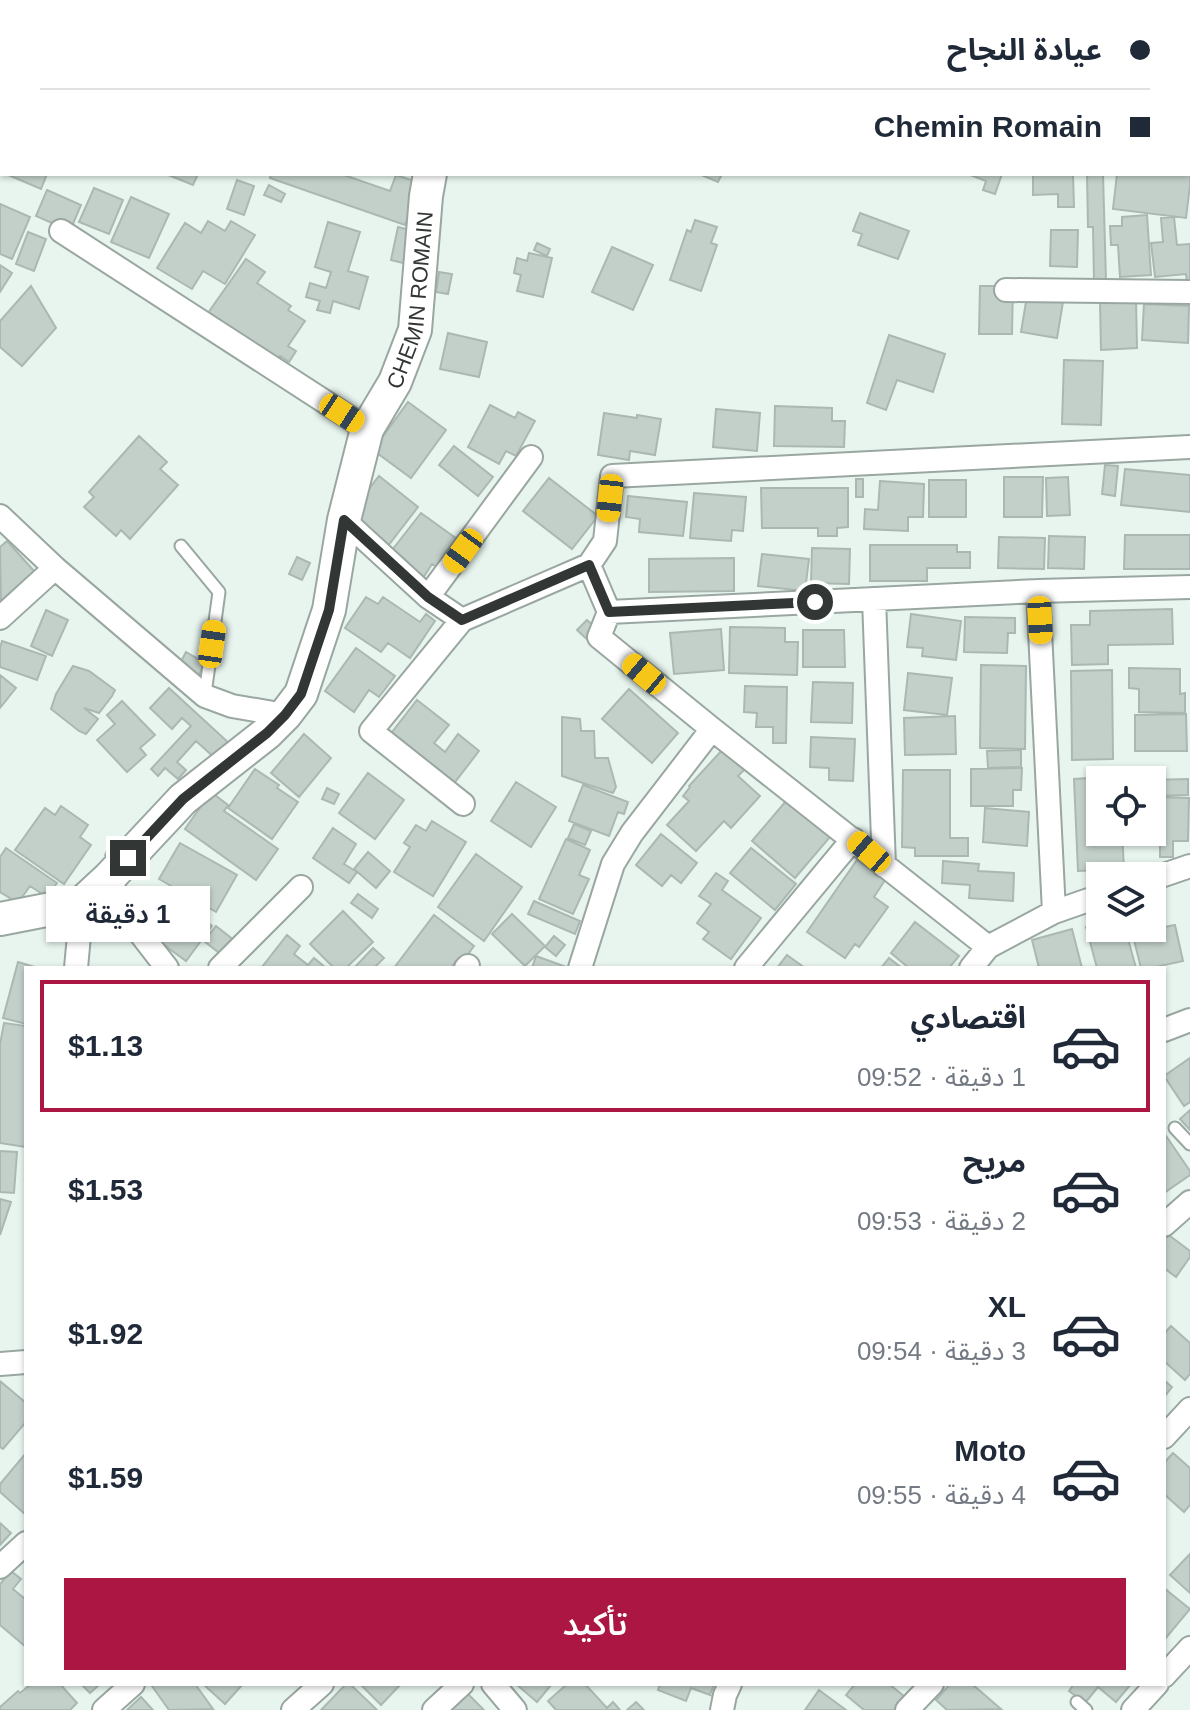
<!DOCTYPE html>
<html lang="ar">
<meta charset="utf-8">
<style>
:root{--surface:#fff;--page:#f6f6f7;--text:#1f2937;--muted:#747a83;--line:#e0e1e3;--accent:#ab1742}
body{margin:0;font-family:Arial,"Noto Sans Arabic",sans-serif;background:var(--page);color:var(--text);direction:rtl;height:100vh;display:flex;flex-direction:column;font-size:30px;white-space:nowrap}
*{box-sizing:border-box;margin:0}
p{font-size:26px;color:var(--muted)}
.icon{flex:none;width:44px;height:44px;fill:none;stroke:currentColor;stroke-width:2;stroke-linecap:round;stroke-linejoin:round}
.map{position:relative;flex:1;overflow:hidden;direction:ltr}
.side{position:absolute;left:24px;top:966px;width:1142px;height:720px;display:flex;flex-direction:column;background:var(--surface);border-radius:0px;box-shadow:0 2px 6px #0004;direction:rtl}
.side>*{flex:none}
.hud{position:absolute;left:0px;top:0px;width:1190px;height:176px;box-shadow:0 2px 6px #0004;direction:rtl;display:grid;align-content:center;height:176px;padding:0 40px;background:var(--surface)}
.controls{position:absolute;left:1086px;top:766px;display:grid;gap:16px}
.controls a{display:grid;place-items:center;width:80px;height:80px;border-radius:0px;background:var(--surface);box-shadow:0 2px 6px #0004;font-size:40px}
.end{position:absolute;width:36px;height:36px;margin:-18px;border:10px solid #323735;background:#fff;box-shadow:0 0 0 4px #fff}
.from{border-radius:50%}
.bubble{position:absolute;height:56px;border-radius:0px;background:var(--surface);box-shadow:0 2px 6px #0004;font-size:26px;font-weight:600;line-height:56px;text-align:center;direction:rtl}
.car{position:absolute;width:24px;height:48px;margin:-24px -12px;border-radius:10px;box-shadow:0 0 6px 2px #0007;background:linear-gradient(#f5c518 24%,#345 0 40%,#f5c518 0 76%,#345 0 86%,#f5c518 0)}
.hud b{display:flex;align-items:center;gap:28px;height:76px;font-size:30px}
.hud b+b{border-top:2px solid var(--line)}
.hud i{width:20px;height:20px;background:var(--text)}
ul{padding:14px 0 0;list-style:none}
li{display:flex;align-items:center;gap:24px;height:132px;margin:0 16px 12px;padding:0 24px;border:4px solid transparent;border-radius:0px}
li div{flex:1}
li b{display:block;font-size:30px}
li em{font-style:normal;font-weight:600}
li.selected{border-color:var(--accent)}
li>.icon{width:72px;height:72px;stroke-width:1.5}
.action{display:flex;gap:16px;margin-top:auto;padding:16px 40px}
.action a{flex:1;height:92px;border-radius:0px;background:var(--accent);color:#fff;font-size:32px;font-weight:600;line-height:92px;text-align:center}
.map>svg:first-child{display:block}
.building{fill:#c3d0ca;stroke:#abb8b2;stroke-width:2}
.lines{fill:none;stroke-linecap:round;stroke-linejoin:round}
.lane-casing{stroke:#9aa7a1;stroke-width:15}
.street-casing{stroke:#9aa7a1;stroke-width:26}
.secondary-casing{stroke:#9aa7a1;stroke-width:36}
.lane{stroke:#fff;stroke-width:11}
.street{stroke:#fff;stroke-width:22}
.secondary{stroke:#fff;stroke-width:32}
.route{stroke:#323735;stroke-width:10}
.labels{text-anchor:middle;stroke-width:8;stroke-linejoin:round;paint-order:stroke}
.street-label{font-size:22px;fill:#323735;stroke:#e8f5ef}
</style>
<div class="map">
<svg width="1190" height="1710" viewBox="0 0 1190 1710">
<rect width="100%" height="100%" fill="#e8f5ef"/>
<path class="building" d="M80,0H156L155,2H80Z
M578,0H620L619,2H583Z
M746,0H788L786,2H745Z
M857,0H916L914,2H860Z
M1065,0H1112L1110,2H1068Z
M1158,0H1190V56L1188,59V2H1156Z
M0,47L2,48V82L0,86Z
M1190,76V131L1188,135V79Z
M1188,161H1190V185L1186,218L1113,209L1117,174H1188Z
M6,174H47L41,189Z
M166,174H198L193,185Z
M271,174H341L390,191L396,175L420,183L405,225L270,178Z
M699,174H722L718,182Z
M968,174H1002L995,194L983,190L986,181Z
M1033,174H1073L1074,207H1058V194L1033,195Z
M1087,174H1103L1106,281H1094L1093,227H1088Z
M237,180L254,186L244,215L227,209Z
M269,185L285,194L281,202L264,195Z
M94,188L123,200L109,234L79,222Z
M47,190L81,205L70,231L36,216Z
M131,197L169,214L149,258L111,242Z
M0,204L30,217L12,259L0,254Z
M860,213L909,231L898,259L858,245L862,234L853,231Z
M1147,215L1151,275L1120,277L1118,245H1111L1110,226H1122V217Z
M1174,217L1177,245L1190,244V290H1188L1186,274L1155,277L1151,243L1163,242L1161,218Z
M695,220L717,227L711,243L717,245L701,291L670,280L687,230L691,232Z
M208,221L225,231L231,221L255,235L225,284L203,271L192,289L157,268L185,223L201,233Z
M328,222L360,232L348,271L368,277L359,309L333,301L330,313L317,310L320,301L306,297L310,283L326,288L331,272L315,267Z
M398,227L414,231L407,264L391,260Z
M1051,230H1078L1077,267L1050,266Z
M28,232L46,239L34,271L16,264Z
M537,243L550,249L547,256L534,250Z
M612,247L653,265L633,310L592,292Z
M529,253L552,258L543,297L517,291L521,275L514,273L517,258L527,261Z
M246,259L265,272L257,283L291,306L288,310L305,321L288,346L296,351L289,362L280,356L277,361L208,313Z
M0,265L12,273L0,292Z
M439,272L452,274L448,294L436,292Z
M31,286L56,328L22,366L0,347V321Z
M980,286H1013L1012,334H979Z
M1027,296L1063,302L1057,338L1021,332Z
M1136,300L1137,348L1101,350L1100,301Z
M1144,304L1189,306L1188,343L1142,340Z
M448,333L487,342L479,377L440,369Z
M889,335L945,354L933,392L897,380L886,410L867,403Z
M1064,360L1103,361L1101,425L1062,424Z
M408,402L446,430L411,478L373,450Z
M490,405L515,418L518,412L535,421L516,456L506,451L499,464L468,447Z
M775,406L832,408V421H845L844,447L774,446Z
M716,409L760,413L757,451L713,447Z
M604,413L637,418V415L661,419L655,455L630,451L629,460L598,455Z
M139,436L167,462L160,469L178,485L130,539L121,530L116,536L84,507L94,497L89,492Z
M454,446L493,477L478,496L439,465Z
M1105,465L1118,466L1115,496L1102,494Z
M1125,469L1190,475V512L1121,505Z
M379,476L418,507L384,551L345,520Z
M1004,477H1043L1042,517H1004Z
M1068,477L1070,515L1047,516L1046,478Z
M549,478L598,516L572,549L523,511Z
M856,479H863V497H856Z
M929,480H966V517H929Z
M880,481L924,484L923,517H908V531L864,529L865,509L878,510Z
M761,488H848V527L837,528V536H818V528H762Z
M694,493L746,497L743,531L732,530L731,541L690,538Z
M628,496L687,502L683,536L639,532L640,519L626,517Z
M421,513L457,539L437,567L432,564L423,578L389,554Z
M1125,535H1190V569H1124Z
M1049,536L1085,537L1084,569L1048,568Z
M999,537L1045,538L1044,569L998,568Z
M7,541L35,572L1,604L0,547Z
M870,545H957V552H970V568H927V581H870Z
M812,548L850,549L849,584L811,583Z
M762,554L809,559L805,591L758,586Z
M297,557L310,563L302,580L289,574Z
M734,558V591L649,592V559Z
M366,597L378,604L383,597L420,622L426,614L435,621L410,658L388,643L381,652L345,628Z
M1172,609L1173,644L1108,645V664L1072,665L1071,625H1090V611Z
M46,610L68,620L52,656L31,646Z
M911,614L961,621L956,660L922,656L923,648L907,647Z
M965,617L1015,618V633H1008L1007,653L964,652Z
M587,620L600,632L590,642L577,630Z
M730,627L785,628V642H798L797,675L729,673Z
M721,629L724,670L674,674L670,633Z
M803,630H844L845,667H803Z
M2,641L46,656L37,680L0,667V648Z
M356,648L395,676L379,697L369,690L354,712L325,691Z
M186,652L205,663L196,680L177,669Z
M981,665L1026,666L1025,749L980,748Z
M73,666L89,671L115,690L112,696L99,713L84,708L98,719L86,734L79,731L51,709L56,694Z
M1129,668L1180,669V694L1185,693V713L1139,712V689L1129,688Z
M1112,670L1113,759L1072,760L1071,671Z
M908,673L952,678L947,715L904,710Z
M0,675L16,688L0,708Z
M813,682L853,683L852,723L811,722Z
M745,686L787,687L786,743H773V727H756L757,713L744,712Z
M169,688L230,744L216,759L196,741L177,762L186,770L178,779L165,768L158,776L151,769L191,726L182,718L172,729L150,708Z
M629,689L678,733L652,763L602,719Z
M417,700L449,725L434,743L445,752L458,734L479,751L452,786L389,736Z
M122,701L155,735L140,748L146,755L127,772L97,740L115,724L107,715Z
M1186,714L1187,751H1135V715Z
M955,716L956,754L905,755L904,718Z
M562,717L580,719L581,731H594L595,758H608L616,787L613,793L562,776Z
M304,734L331,758L299,797L271,773Z
M811,737L855,739L853,781L829,780V768L810,767Z
M724,748L746,768L738,776L760,796L731,828L724,821L696,851L667,825L689,801L683,796L690,787L689,786Z
M1021,750V767L988,768L987,751Z
M1022,768L1021,790H1013V806H971V769Z
M255,769L279,785L277,788L298,802L272,839L228,808Z
M903,770H950V838H968V856H915V848L902,847Z
M368,773L404,800L375,839L339,813Z
M1103,777V780H1100V832H1122L1124,869L1078,871L1074,779Z
M1188,779V795L1152,796V780H1149Z
M516,782L556,807L531,847L491,821Z
M583,785L628,802L624,814L618,812L609,836L569,821Z
M327,788L339,794L334,804L322,799Z
M211,792L228,805L224,811L278,849L256,880L185,829Z
M1152,797L1189,798L1188,841H1173V857H1160V838H1154V827H1152Z
M786,801L830,837L795,878L752,841Z
M61,806L88,825L80,837L91,845L64,884L15,850L45,808L55,815Z
M985,808L1029,812L1027,846L983,842Z
M432,821L466,842L433,896L394,872L410,847L404,843L416,825L426,831Z
M574,824L591,831L585,845L568,838Z
M333,828L356,844L344,864L357,872L349,883L313,858Z
M661,834L697,863L681,883L671,875L662,886L636,865Z
M566,839L590,850L579,875L589,879L573,914L539,899Z
M111,842L123,847L117,861L105,855Z
M180,843L237,875L216,912L159,879Z
M6,848L57,883L47,897L30,886L18,903L0,892V857Z
M751,848L796,884L775,910L730,873Z
M368,852L390,871L376,888L354,869Z
M476,854L522,887L484,941L438,907Z
M857,860L885,880L874,897L888,907L859,947L855,944L845,958L807,932Z
M943,861L979,864L978,871L1014,873L1013,901L969,898L970,885L942,883Z
M716,873L728,881L722,890L761,918L731,959L703,939L709,932L697,923L711,904L699,896Z
M358,894L378,909L372,918L351,903Z
M170,895L212,926L186,961L144,930Z
M534,901L580,921L575,934L528,914Z
M343,911L373,942L346,968H334L310,944Z
M1160,912L1164,927L1175,925L1183,961L1151,968H1141L1131,928H1152V914Z
M512,914L545,946L525,966L492,934Z
M434,915L474,946L461,964L456,961L451,968H394Z
M915,922L959,956L949,968H909L891,953Z
M1100,923V928H1125L1136,968H1097L1086,927Z
M216,926L235,941L223,956L204,941Z
M1072,929L1082,968H1039L1032,940Z
M287,935L300,946L294,954L308,965L314,958L326,968L262,967Z
M554,936L565,945L556,956L545,947Z
M373,948L384,958L374,968H354Z
M787,955L805,968H777Z
M536,956L569,968H532Z
M889,958L902,968H881Z
M18,962L38,968H26V1024L3,1018Z
M4,1023L26,1026V1147L0,1143V1044Z
M1190,1058V1102L1184,1106L1164,1076Z
M1190,1110V1130L1180,1119Z
M1164,1133L1190,1171V1175L1164,1193Z
M0,1151L17,1152L14,1193L0,1192Z
M0,1199L11,1202L0,1235Z
M1166,1233L1190,1251V1257L1176,1277L1164,1268V1236Z
M1171,1326L1190,1343V1374L1185,1380L1164,1361V1334Z
M1164,1380L1172,1387L1164,1397Z
M0,1381L26,1403V1422L3,1449L0,1447Z
M26,1453V1515L0,1492V1484Z
M1173,1453L1190,1468V1505L1184,1512L1164,1494V1463Z
M0,1523L11,1533L0,1545Z
M1190,1554V1593L1170,1575Z
M11,1571L21,1579L13,1589L25,1599L26,1598V1647L0,1625V1584Z
M1164,1588L1190,1609L1165,1639L1164,1638Z
M31,1684H60L77,1703L70,1710H0V1707L18,1691L20,1693Z
M81,1684H100L90,1693Z
M155,1684H195L213,1709L169,1710L152,1686Z
M203,1684H243L225,1704Z
M346,1684H350L377,1710H321Z
M360,1684H401L381,1705Z
M516,1684H552L537,1702Z
M567,1684H585L607,1708L613,1702L620,1710H556L548,1701Z
M660,1684H714L710,1695L713,1696L691,1688L686,1701L658,1690Z
M855,1684H889L905,1697L895,1710H864L846,1695Z
M950,1684H972L1001,1709L947,1710L936,1700Z
M1074,1684H1131L1116,1702L1098,1687L1085,1703L1069,1691Z
M819,1690L846,1710H805Z
M467,1693L484,1710H450Z
M141,1697L153,1710H127Z
M636,1702L644,1710H627Z"/>
<g class="lines">
<defs>
<path id="lane" d="M181,546L219,592L205,694
M1175,1128L1190,1144
M1077,1702L1086,1710"/>
<path id="street" d="M291,0L297,2
M44,2L45,0
M714,2L716,0
M953,2L955,0
M1141,2L1142,0
M0,114L2,109
M1188,149H1190
M61,231L367,429
M1006,290L1190,292
M0,516L55,568L205,696L232,706L285,715
M344,520L428,597L462,620L589,565
M1038,591L1054,912
M428,597L531,457
M874,599L884,866
M609,612L1038,591L1190,587
M0,618L55,568
M462,620L371,731L463,804
M109,878L126,915L167,968
M1152,879L1190,866
M988,947L712,729L599,637L609,612L589,565L605,541L612,476L1190,447
M76,968L82,903
M220,968L301,887
M466,968L468,966
M580,968L613,864L632,833L712,729
M746,968L853,839
M971,968L988,947L1054,912L1100,896
M1164,1030L1190,1020
M1164,1225L1190,1202
M0,1364L26,1362
M1164,1437L1190,1409
M0,1567L26,1543
M1164,1676L1190,1648
M493,1684L515,1710
M104,1710L133,1684
M293,1710L322,1684
M434,1710L462,1684
M722,1710L725,1695L730,1684
M907,1710L932,1684
M1133,1710L1157,1684"/>
<g id="secondary">
<path d="M515,2L517,0"/>
<path id="s1" d="M0,919L82,903L109,878L183,799L267,733L285,715L301,694L329,610L344,520L367,429L395,382L415,330L426,196L430,174"/>
</g>
</defs>
<use href="#lane" class="lane-casing"/>
<use href="#street" class="street-casing"/>
<use href="#secondary" class="secondary-casing"/>
<use href="#lane" class="lane"/>
<use href="#street" class="street"/>
<use href="#secondary" class="secondary"/>
</g>
<g class="lines">
<path class="route" d="M128,858L183,799L267,733L285,715L301,694L329,610L344,520L428,597L462,620L589,565L609,612L815,602"/>
</g>
<g class="labels">
<g class="street-label">
<text dy="8" stroke="none"><textPath href="#s1" startOffset="800">CHEMIN ROMAIN</textPath></text>
</g>
</g>
</svg>
<div class="controls">
<a><svg class="icon" aria-label="locate" viewBox="0 0 24 24"><circle cx="12" cy="12" r="6"/><path d="M12 2v4M12 18v4M2 12h4M18 12h4"/></svg></a>
<a><svg class="icon" aria-label="layers" viewBox="0 0 24 24"><path d="M12 4l9 5-9 5-9-5zM3 14l9 5 9-5"/></svg></a>
</div>
<i class="end from" style="left:815px;top:602px"></i>
<i class="end" style="left:128px;top:858px"></i>
<div class="bubble" style="left:46px;top:886px;width:164px">1 دقيقة</div>
<i class="car" style="left:342px;top:413px;rotate:123deg"></i>
<i class="car" style="left:610px;top:498px;rotate:186deg"></i>
<i class="car" style="left:463px;top:551px;rotate:216deg"></i>
<i class="car" style="left:1040px;top:620px;rotate:177deg"></i>
<i class="car" style="left:212px;top:644px;rotate:8deg"></i>
<i class="car" style="left:644px;top:674px;rotate:310deg"></i>
<i class="car" style="left:869px;top:852px;rotate:311deg"></i>
<div class="hud">
<b><i class="from"></i>عيادة النجاح</b>
<b><i></i>Chemin Romain</b>
</div>
<section class="side">
<ul>
<li class="selected"><svg class="icon" aria-label="car" viewBox="0 0 24 24"><path d="M5 17H2v-5l4-1 3-4h7l3 4 3 1v5h-3M9 17h6M6 11h13"/><circle cx="7" cy="17" r="2"/><circle cx="17" cy="17" r="2"/></svg><div><b>اقتصادي</b><p>1 دقيقة · 09:52</p></div><em>$1.13</em></li>
<li><svg class="icon" aria-label="car" viewBox="0 0 24 24"><path d="M5 17H2v-5l4-1 3-4h7l3 4 3 1v5h-3M9 17h6M6 11h13"/><circle cx="7" cy="17" r="2"/><circle cx="17" cy="17" r="2"/></svg><div><b>مريح</b><p>2 دقيقة · 09:53</p></div><em>$1.53</em></li>
<li><svg class="icon" aria-label="car" viewBox="0 0 24 24"><path d="M5 17H2v-5l4-1 3-4h7l3 4 3 1v5h-3M9 17h6M6 11h13"/><circle cx="7" cy="17" r="2"/><circle cx="17" cy="17" r="2"/></svg><div><b>XL</b><p>3 دقيقة · 09:54</p></div><em>$1.92</em></li>
<li><svg class="icon" aria-label="car" viewBox="0 0 24 24"><path d="M5 17H2v-5l4-1 3-4h7l3 4 3 1v5h-3M9 17h6M6 11h13"/><circle cx="7" cy="17" r="2"/><circle cx="17" cy="17" r="2"/></svg><div><b>Moto</b><p>4 دقيقة · 09:55</p></div><em>$1.59</em></li>
</ul>
<div class="action"><a>تأكيد</a></div>
</section>
</div>
